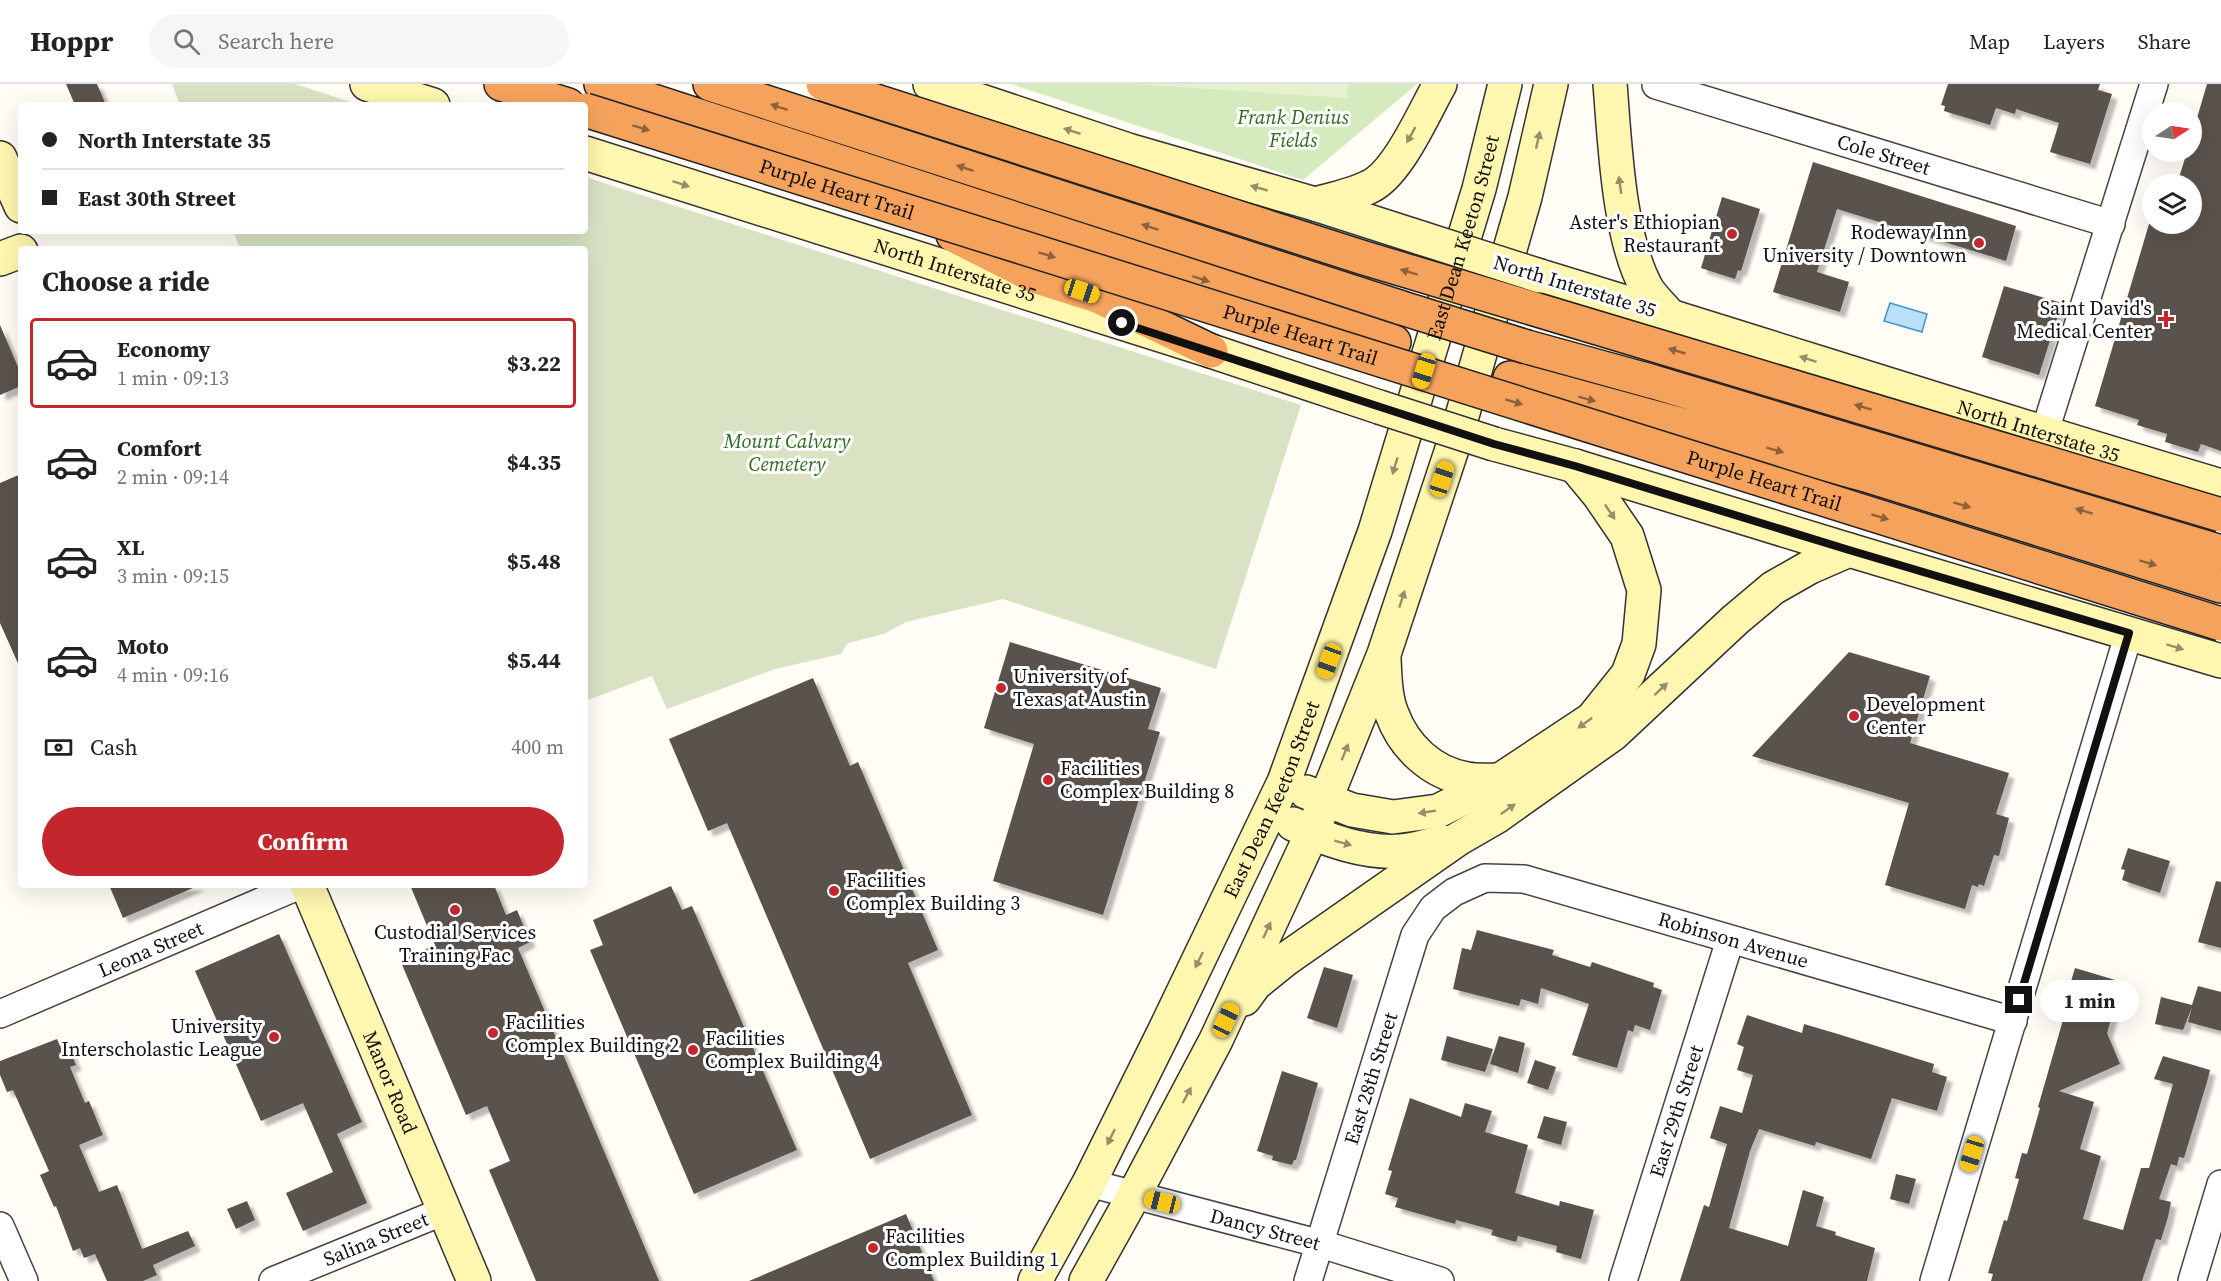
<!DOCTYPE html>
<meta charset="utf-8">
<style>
:root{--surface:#fff;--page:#f6f6f6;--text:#222;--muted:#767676;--line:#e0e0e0;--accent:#c4262e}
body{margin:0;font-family:"Source Serif 4",serif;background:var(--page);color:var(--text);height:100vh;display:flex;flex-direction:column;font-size:22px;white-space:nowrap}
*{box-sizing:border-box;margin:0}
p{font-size:20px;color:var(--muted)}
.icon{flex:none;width:33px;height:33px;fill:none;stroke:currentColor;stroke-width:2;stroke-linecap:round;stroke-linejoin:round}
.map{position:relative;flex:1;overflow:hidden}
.details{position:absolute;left:18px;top:162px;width:570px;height:642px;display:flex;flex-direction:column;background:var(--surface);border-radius:6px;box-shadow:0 6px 24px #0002}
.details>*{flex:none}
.top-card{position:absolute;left:18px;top:18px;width:570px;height:132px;border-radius:6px;box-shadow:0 6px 24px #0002;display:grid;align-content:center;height:132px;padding:0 24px;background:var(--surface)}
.needle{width:39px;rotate:78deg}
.tools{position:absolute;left:2142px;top:18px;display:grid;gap:12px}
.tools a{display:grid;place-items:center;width:60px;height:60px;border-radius:50%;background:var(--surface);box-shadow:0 6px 24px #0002;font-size:30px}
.end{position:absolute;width:27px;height:27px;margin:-14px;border:8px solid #111;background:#fff;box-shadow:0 0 0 3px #fff}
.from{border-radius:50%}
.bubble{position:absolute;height:42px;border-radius:21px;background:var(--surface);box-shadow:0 6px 24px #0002;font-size:20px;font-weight:700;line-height:42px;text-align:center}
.car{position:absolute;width:18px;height:36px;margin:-18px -9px;border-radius:8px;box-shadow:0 0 4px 2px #0007;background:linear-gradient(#f5c518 24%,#345 0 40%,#f5c518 0 76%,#345 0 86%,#f5c518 0)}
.top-card b{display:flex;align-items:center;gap:21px;height:57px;font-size:22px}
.top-card b+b{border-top:2px solid var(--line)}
.top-card i{width:15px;height:15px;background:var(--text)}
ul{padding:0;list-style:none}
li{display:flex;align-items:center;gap:18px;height:90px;margin:0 12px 9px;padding:0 12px;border:3px solid transparent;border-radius:6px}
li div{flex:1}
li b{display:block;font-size:22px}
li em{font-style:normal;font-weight:700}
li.on{border-color:var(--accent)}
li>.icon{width:54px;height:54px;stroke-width:1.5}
h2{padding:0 24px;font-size:27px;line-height:72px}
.pay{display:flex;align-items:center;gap:15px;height:66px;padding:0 24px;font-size:22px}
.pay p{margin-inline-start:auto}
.action{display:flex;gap:12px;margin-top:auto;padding:12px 24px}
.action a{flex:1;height:69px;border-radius:36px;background:var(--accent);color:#fff;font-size:24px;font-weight:700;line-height:69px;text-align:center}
header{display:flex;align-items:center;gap:36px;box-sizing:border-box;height:84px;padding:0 30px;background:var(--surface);border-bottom:2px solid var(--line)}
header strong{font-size:28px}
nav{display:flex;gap:33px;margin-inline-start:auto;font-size:21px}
.search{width:420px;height:54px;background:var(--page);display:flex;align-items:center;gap:15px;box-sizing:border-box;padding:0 21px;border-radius:33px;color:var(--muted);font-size:22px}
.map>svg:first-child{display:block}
.green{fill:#d5ebbd}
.cemetery{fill:#d9e3c4}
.pitch{fill:#e6f2cf}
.water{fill:#b9e0f7;stroke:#3f96cf;stroke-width:1.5}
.building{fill:#5a524d;filter:url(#shadow)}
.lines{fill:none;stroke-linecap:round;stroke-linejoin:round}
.street-casing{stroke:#444;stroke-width:30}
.secondary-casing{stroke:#333;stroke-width:36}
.highway-casing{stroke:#222;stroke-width:36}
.street{stroke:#fff;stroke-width:27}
.secondary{stroke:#fff6b0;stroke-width:33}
.highway{stroke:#f5a25d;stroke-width:33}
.secondary-bridge-casing{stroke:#333;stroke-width:36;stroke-linecap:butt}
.highway-bridge-casing{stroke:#222;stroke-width:36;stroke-linecap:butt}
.secondary-bridge{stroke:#fff6b0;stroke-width:33}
.highway-bridge{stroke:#f5a25d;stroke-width:33}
.oneway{fill:#8e613b}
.oneway2{fill:#948f68}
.route{stroke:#111;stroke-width:8}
.poi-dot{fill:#c4262e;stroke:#fff;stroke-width:2}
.labels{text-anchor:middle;stroke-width:6;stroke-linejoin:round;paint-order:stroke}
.park-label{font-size:20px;font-style:italic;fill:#2f6b1f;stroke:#fff}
.street-label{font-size:20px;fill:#111;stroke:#fff}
.poi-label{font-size:20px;fill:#111;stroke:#fff;text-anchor:start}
</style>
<header>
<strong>Hoppr</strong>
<div class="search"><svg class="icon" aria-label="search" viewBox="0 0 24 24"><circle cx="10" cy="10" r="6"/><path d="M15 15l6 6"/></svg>Search here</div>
<nav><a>Map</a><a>Layers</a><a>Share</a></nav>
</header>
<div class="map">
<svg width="2221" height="1197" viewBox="0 0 2221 1197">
<defs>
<filter id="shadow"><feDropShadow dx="5.5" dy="5.5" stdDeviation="1.5" flood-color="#0004"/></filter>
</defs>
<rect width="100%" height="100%" fill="#fffdf5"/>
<path class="green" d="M1011,0H1417L1303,96Z"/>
<path class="cemetery" d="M172,0H295L360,21H180Z
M585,93L1301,321L1216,585L1003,515L906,538L884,550L848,559L841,570L775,585L667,625L652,592L585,617V165H240L233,147H585Z"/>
<path class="pitch" d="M1132,0H1348L1347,14Z"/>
<path class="water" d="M1890,219L1927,230L1922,248L1884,237Z"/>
<path class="building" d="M66,0H97L106,21H75Z
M1948,0H2100L2098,6L2112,10L2090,80L2050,68L2059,39L2016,25L2015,30L1996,24L1990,41L1944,27L1945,22L1941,21Z
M2207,0H2221V367L2201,360L2198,368L2165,358L2167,350L2137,341L2139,336L2095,322L2149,140H2192V100H2177L2187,68H2192V51Z
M1813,78L2016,142L2006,177L1837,125L1817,188L1849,198L1840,228L1773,208Z
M1722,113L1760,125L1741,187L1738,186L1735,195L1701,184Z
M2004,202L2062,219L2039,291L1982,273Z
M0,241L21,290V302L0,311Z
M21,390V586L0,539V399Z
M1010,558L1161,604L1148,645L1160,648L1103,831L993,797L1034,660L984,644Z
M1849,568L1930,592L1910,659L2009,689L1996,730L2009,734L1999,772L1994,771L1984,802L1979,800L1978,803L1972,801L1965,825L1885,801L1909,719L1752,672Z
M813,594L850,682L858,678L938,866L908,879L972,1031L870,1075L727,739L708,747L669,655Z
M2128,764L2170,777L2160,809L2122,796L2125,786L2121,785Z
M2216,797L2221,798V864L2198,858Z
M109,801H200L123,834Z
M410,801H494L506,831L517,826L530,858L518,864L659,1197H536L489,1086L510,1077L487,1022L466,1031L400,876L435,861Z
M671,802L682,826L692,822L797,1066L694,1110L590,866L603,861L593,836Z
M1477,846L1554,866L1552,871L1590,883L1592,878L1654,899L1653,903L1662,906L1650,946L1635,941L1633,948L1628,946L1617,984L1572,971L1589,920L1541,904L1538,920L1521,915L1519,922L1453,905L1462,864L1471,866Z
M279,850L362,1038L337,1050L367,1119L303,1147L286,1109L333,1088L303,1019L261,1037L195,887Z
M1324,883L1353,891L1337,944L1307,934Z
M2075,884L2122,898L2107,949L2120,980L2059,1007L2094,1018L2080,1065L2101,1072L2083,1135L2123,1146L2141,1084H2149L2173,1000L2154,995L2163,972L2210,986L2207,998L2184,1074L2179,1073L2177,1082L2171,1080L2159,1115L2171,1118L2168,1133L2161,1156L2156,1155L2142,1197H1991L1993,1190L1988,1189L2004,1136L2007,1137L2019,1095L2015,1094L2022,1069L2027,1070L2040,1024L2038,1023L2069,915L2066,914Z
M2198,902L2221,908V947L2188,938L2192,923L2183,946L2155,940L2161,913L2192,921Z
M1747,931L1802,949L1804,940L1838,950L1934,980L1932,988L1947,993L1937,1027L1892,1014L1871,1075L1816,1058L1815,1062L1759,1045L1750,1067L1729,1144L1788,1162L1803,1106L1824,1113L1816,1142L1836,1148L1835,1151L1875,1164L1867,1197H1680L1704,1121L1709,1123L1727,1060L1710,1054L1720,1022L1742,1029L1753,991L1737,986L1744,963L1737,960Z
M1447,952L1493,965L1485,988L1441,976Z
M1499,952L1525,959L1518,989L1490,980Z
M57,955L61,964L68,961L76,981L70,983L85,1019L89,1017L103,1051L79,1061L99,1108L117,1101L142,1165L188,1147L195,1162L153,1181L157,1191L143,1197H107L95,1170L84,1174L80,1164L73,1167L56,1122L54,1123L40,1091L49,1087L13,1006L7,1008L0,991V977Z
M1535,976L1556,983L1548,1006L1527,999Z
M1282,987L1318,999L1296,1076H1294L1292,1081L1272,1076L1273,1072L1257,1067Z
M1410,1014L1461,1033L1465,1019L1492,1027L1485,1048L1528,1061L1515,1109L1559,1122L1560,1117L1594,1126L1581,1175L1556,1168L1557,1162L1518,1152L1516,1158L1491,1151L1493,1146L1456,1136L1455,1140L1395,1123L1398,1114L1385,1110L1392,1087L1388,1086Z
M1544,1032L1567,1038L1561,1061L1537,1054Z
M1896,1090L1916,1095L1909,1120L1890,1115Z
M247,1117L255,1136L236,1145L227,1125Z
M906,1130L934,1197H749Z"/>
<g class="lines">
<defs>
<g id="street">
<path id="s1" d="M1656,1L2111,140"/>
<path d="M2044,350L2154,0"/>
<path id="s2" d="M0,930L300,801"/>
<path id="s3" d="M1089,1099L1321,1160L1440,1197"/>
<path d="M0,1142L24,1197"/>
<path id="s4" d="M273,1197L444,1127"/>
<path id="s5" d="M1308,1197L1415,851L1433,824L1454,808L1485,794L1524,795L2013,937"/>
<path id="s6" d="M1623,1197L1730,856"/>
<path d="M1934,1197L2129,549"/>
<path d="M2192,1197L2221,1100"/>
</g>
<g id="secondary">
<path d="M367,0L433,21"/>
<path d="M930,0L1128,66L1315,120L1421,154"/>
<path d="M1610,0C1615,60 1618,150 1646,203C1651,213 1662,222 1669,231"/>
<path id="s7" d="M585,69L1211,267L1379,323"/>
<path d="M0,74L21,122"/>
<path d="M1315,120C1333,115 1353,111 1369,103C1398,90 1424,28 1440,0"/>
<path d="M0,175L21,167"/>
<path id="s8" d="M1540,192C1767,261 1993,335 2221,402"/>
<path d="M1494,360L1575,382L1849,466L2221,577"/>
<path d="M1384,575C1385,593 1385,613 1392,630C1404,663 1432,689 1467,695C1477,697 1489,696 1500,696"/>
<path d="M1306,708L1352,726L1393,733L1438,727L1500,696L1592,635L1628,590L1639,560L1644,506L1627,452L1599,411L1575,382"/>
<path d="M1293,740C1326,756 1364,770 1401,767C1415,766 1429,761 1443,758"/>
<path id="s9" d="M307,801L474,1197"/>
<path d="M1244,915L1255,900L1286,875L1458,755L1496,733L1613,650L1735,536L1773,504L1810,483L1849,466"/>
<path id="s10" d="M1035,1197L1089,1099L1164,948L1284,698L1375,447L1479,105L1505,0"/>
<path d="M1086,1197L1134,1111L1216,956L1312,749L1384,570L1456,353L1525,113L1551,0"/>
</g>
<path id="highway" d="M501,0L568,21
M601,0L1394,258
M710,0L1402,224
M953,151L1034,192L1097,212L1211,267
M1527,263L1654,298L2221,468
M1510,294L1866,391L2221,502"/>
</defs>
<use href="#street" class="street-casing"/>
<use href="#secondary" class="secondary-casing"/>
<use href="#highway" class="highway-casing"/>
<use href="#street" class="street"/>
<use href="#secondary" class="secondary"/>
<use href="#highway" class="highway"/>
<defs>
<path id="secondary-bridge" d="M1421,154L1540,192
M1379,323L1494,360"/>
<g id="highway-bridge">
<path d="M823,0L1361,173L2221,431"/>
<path id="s11" d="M585,26L2221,540"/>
<path d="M1402,224L1527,263"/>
</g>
</defs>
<use href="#secondary-bridge" class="secondary-bridge-casing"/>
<use href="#highway-bridge" class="highway-bridge-casing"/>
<use href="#secondary-bridge" class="secondary-bridge"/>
<use href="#highway-bridge" class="highway-bridge"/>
</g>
<defs><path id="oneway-solid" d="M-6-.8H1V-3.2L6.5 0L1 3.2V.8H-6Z" transform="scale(1.5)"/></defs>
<g class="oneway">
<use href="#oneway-solid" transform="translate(779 23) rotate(-162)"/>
<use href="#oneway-solid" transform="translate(641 44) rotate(17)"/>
<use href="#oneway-solid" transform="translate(965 84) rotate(-162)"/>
<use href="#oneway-solid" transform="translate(1150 143) rotate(-162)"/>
<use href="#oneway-solid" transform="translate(1047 171) rotate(17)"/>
<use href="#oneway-solid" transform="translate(1409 188) rotate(-163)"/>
<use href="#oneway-solid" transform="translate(1201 195) rotate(18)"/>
<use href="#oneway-solid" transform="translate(1677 267) rotate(-164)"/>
<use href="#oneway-solid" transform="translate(1587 315) rotate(15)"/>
<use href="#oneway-solid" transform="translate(1514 318) rotate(17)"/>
<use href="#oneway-solid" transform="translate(1863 323) rotate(-163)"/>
<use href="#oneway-solid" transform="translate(1775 366) rotate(15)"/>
<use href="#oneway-solid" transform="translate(1962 421) rotate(17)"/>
<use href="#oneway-solid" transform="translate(2084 427) rotate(-163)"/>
<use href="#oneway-solid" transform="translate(1880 433) rotate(17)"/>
<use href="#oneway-solid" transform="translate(2148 479) rotate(17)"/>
</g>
<g class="oneway2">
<use href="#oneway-solid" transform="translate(1072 47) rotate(-162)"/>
<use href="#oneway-solid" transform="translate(1411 51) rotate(119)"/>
<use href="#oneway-solid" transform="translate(1538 56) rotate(-77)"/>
<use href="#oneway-solid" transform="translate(681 100) rotate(18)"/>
<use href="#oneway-solid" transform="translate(1620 101) rotate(-98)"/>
<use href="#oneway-solid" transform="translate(1259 104) rotate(-164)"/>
<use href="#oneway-solid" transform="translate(1808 275) rotate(-162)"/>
<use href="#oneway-solid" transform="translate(1395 382) rotate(107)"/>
<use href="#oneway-solid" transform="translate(1610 428) rotate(56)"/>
<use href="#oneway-solid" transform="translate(1402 515) rotate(-72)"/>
<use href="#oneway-solid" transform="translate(2175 563) rotate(17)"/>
<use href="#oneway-solid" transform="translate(1661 605) rotate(-43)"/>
<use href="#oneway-solid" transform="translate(1585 639) rotate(144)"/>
<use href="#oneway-solid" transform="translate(1345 668) rotate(-68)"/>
<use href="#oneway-solid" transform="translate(1508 725) rotate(-35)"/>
<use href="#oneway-solid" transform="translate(1427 728) rotate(171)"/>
<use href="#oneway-solid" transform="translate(1343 759) rotate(15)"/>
<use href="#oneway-solid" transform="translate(1267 846) rotate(-65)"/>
<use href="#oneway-solid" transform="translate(1199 876) rotate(116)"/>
<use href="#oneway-solid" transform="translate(1187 1011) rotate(-62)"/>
<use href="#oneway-solid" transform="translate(1111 1053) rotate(116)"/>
</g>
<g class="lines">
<path class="route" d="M1122,239L1494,360L1575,382L1849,466L2129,549L2019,916"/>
</g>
<g class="poi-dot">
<circle cx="1732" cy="150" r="6"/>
<circle cx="1979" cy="159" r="6"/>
<path d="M2163 226h6v6h6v6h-6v6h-6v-6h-6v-6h6z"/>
<circle cx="1001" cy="604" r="6"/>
<circle cx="1854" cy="632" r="6"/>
<circle cx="1048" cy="696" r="6"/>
<circle cx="834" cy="807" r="6"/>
<circle cx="455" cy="826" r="6"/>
<circle cx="493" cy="949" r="6"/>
<circle cx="274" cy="953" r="6"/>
<circle cx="693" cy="966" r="6"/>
<circle cx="873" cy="1164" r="6"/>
</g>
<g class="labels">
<g class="park-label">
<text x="1293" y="40">Frank Denius<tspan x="1293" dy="23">Fields</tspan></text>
<text x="787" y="364">Mount Calvary<tspan x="787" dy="23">Cemetery</tspan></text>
</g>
<g class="street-label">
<text dy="7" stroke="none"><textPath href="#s1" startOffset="238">Cole Street</textPath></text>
<text dy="7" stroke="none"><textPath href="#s11" startOffset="264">Purple Heart Trail</textPath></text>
<text dy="7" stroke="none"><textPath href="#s10" startOffset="1131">East Dean Keeton Street</textPath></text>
<text dy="7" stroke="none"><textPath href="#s7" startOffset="388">North Interstate 35</textPath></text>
<text transform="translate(1575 202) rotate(17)" y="7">North Interstate 35</text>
<text dy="7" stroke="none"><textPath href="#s11" startOffset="750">Purple Heart Trail</textPath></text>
<text dy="7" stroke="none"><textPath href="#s8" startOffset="522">North Interstate 35</textPath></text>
<text dy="7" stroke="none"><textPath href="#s11" startOffset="1236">Purple Heart Trail</textPath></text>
<text dy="7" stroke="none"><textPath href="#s10" startOffset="537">East Dean Keeton Street</textPath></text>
<text dy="7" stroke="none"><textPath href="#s5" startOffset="712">Robinson Avenue</textPath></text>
<text dy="7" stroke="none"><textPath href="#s2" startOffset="164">Leona Street</textPath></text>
<text dy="7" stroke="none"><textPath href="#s5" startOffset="212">East 28th Street</textPath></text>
<text dy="7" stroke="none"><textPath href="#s9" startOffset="214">Manor Road</textPath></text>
<text dy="7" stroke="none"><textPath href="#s6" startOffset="178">East 29th Street</textPath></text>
<text dy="7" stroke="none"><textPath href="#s3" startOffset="182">Dancy Street</textPath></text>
<text dy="7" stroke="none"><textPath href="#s4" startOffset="111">Salina Street</textPath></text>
</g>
<g class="poi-label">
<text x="1720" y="145" text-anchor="end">Aster's Ethiopian<tspan x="1720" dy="23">Restaurant</tspan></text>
<text x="1967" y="155" text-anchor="end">Rodeway Inn<tspan x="1967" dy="23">University / Downtown</tspan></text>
<text x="2152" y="231" text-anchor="end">Saint David's<tspan x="2152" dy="23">Medical Center</tspan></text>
<text x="1013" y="599">University of<tspan x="1013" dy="23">Texas at Austin</tspan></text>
<text x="1866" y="627">Development<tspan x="1866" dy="23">Center</tspan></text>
<text x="1060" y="691">Facilities<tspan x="1060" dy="23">Complex Building 8</tspan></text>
<text x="846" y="803">Facilities<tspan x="846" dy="23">Complex Building 3</tspan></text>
<text x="455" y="855" text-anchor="middle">Custodial Services<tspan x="455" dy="23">Training Fac</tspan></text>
<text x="505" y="945">Facilities<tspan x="505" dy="23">Complex Building 2</tspan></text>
<text x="262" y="949" text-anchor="end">University<tspan x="262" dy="23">Interscholastic League</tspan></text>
<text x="705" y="961">Facilities<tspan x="705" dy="23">Complex Building 4</tspan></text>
<text x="885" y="1159">Facilities<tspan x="885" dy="23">Complex Building 1</tspan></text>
</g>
</g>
</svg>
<div class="tools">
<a><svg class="needle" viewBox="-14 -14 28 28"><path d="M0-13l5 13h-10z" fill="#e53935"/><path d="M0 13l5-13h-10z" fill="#767676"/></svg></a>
<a><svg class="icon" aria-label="layers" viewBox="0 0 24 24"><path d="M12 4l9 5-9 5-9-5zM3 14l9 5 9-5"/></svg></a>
</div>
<i class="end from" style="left:1122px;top:239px"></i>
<i class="end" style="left:2019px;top:916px"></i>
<div class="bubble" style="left:2040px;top:896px;width:99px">1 min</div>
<i class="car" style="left:1082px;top:207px;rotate:108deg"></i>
<i class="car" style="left:1424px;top:287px;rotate:197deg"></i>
<i class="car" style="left:1442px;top:395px;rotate:18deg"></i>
<i class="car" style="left:1329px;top:577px;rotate:200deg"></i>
<i class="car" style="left:1226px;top:936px;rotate:25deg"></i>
<i class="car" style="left:1972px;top:1070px;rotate:197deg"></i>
<i class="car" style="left:1162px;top:1118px;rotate:284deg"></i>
<div class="top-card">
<b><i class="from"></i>North Interstate 35</b>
<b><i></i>East 30th Street</b>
</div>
<section class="details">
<h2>Choose a ride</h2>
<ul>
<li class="on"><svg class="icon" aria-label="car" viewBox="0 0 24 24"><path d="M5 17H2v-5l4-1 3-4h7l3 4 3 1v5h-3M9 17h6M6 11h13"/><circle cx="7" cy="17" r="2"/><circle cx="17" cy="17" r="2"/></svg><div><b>Economy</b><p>1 min · 09:13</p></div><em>$3.22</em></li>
<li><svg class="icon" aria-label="car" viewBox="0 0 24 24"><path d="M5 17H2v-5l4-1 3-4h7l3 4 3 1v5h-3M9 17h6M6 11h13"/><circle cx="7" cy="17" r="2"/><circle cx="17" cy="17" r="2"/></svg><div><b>Comfort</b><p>2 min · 09:14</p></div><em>$4.35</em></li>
<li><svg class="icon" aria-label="car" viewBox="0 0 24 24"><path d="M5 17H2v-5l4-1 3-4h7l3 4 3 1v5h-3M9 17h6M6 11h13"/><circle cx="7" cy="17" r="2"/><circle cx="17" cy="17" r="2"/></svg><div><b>XL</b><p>3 min · 09:15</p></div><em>$5.48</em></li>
<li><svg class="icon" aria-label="car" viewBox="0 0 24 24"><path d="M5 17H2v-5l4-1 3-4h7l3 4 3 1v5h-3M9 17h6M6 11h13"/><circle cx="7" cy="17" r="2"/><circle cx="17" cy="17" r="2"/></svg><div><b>Moto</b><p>4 min · 09:16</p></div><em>$5.44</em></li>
</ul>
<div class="pay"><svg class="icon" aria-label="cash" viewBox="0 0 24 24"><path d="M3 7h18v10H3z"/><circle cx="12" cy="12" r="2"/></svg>Cash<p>400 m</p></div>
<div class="action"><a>Confirm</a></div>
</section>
</div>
